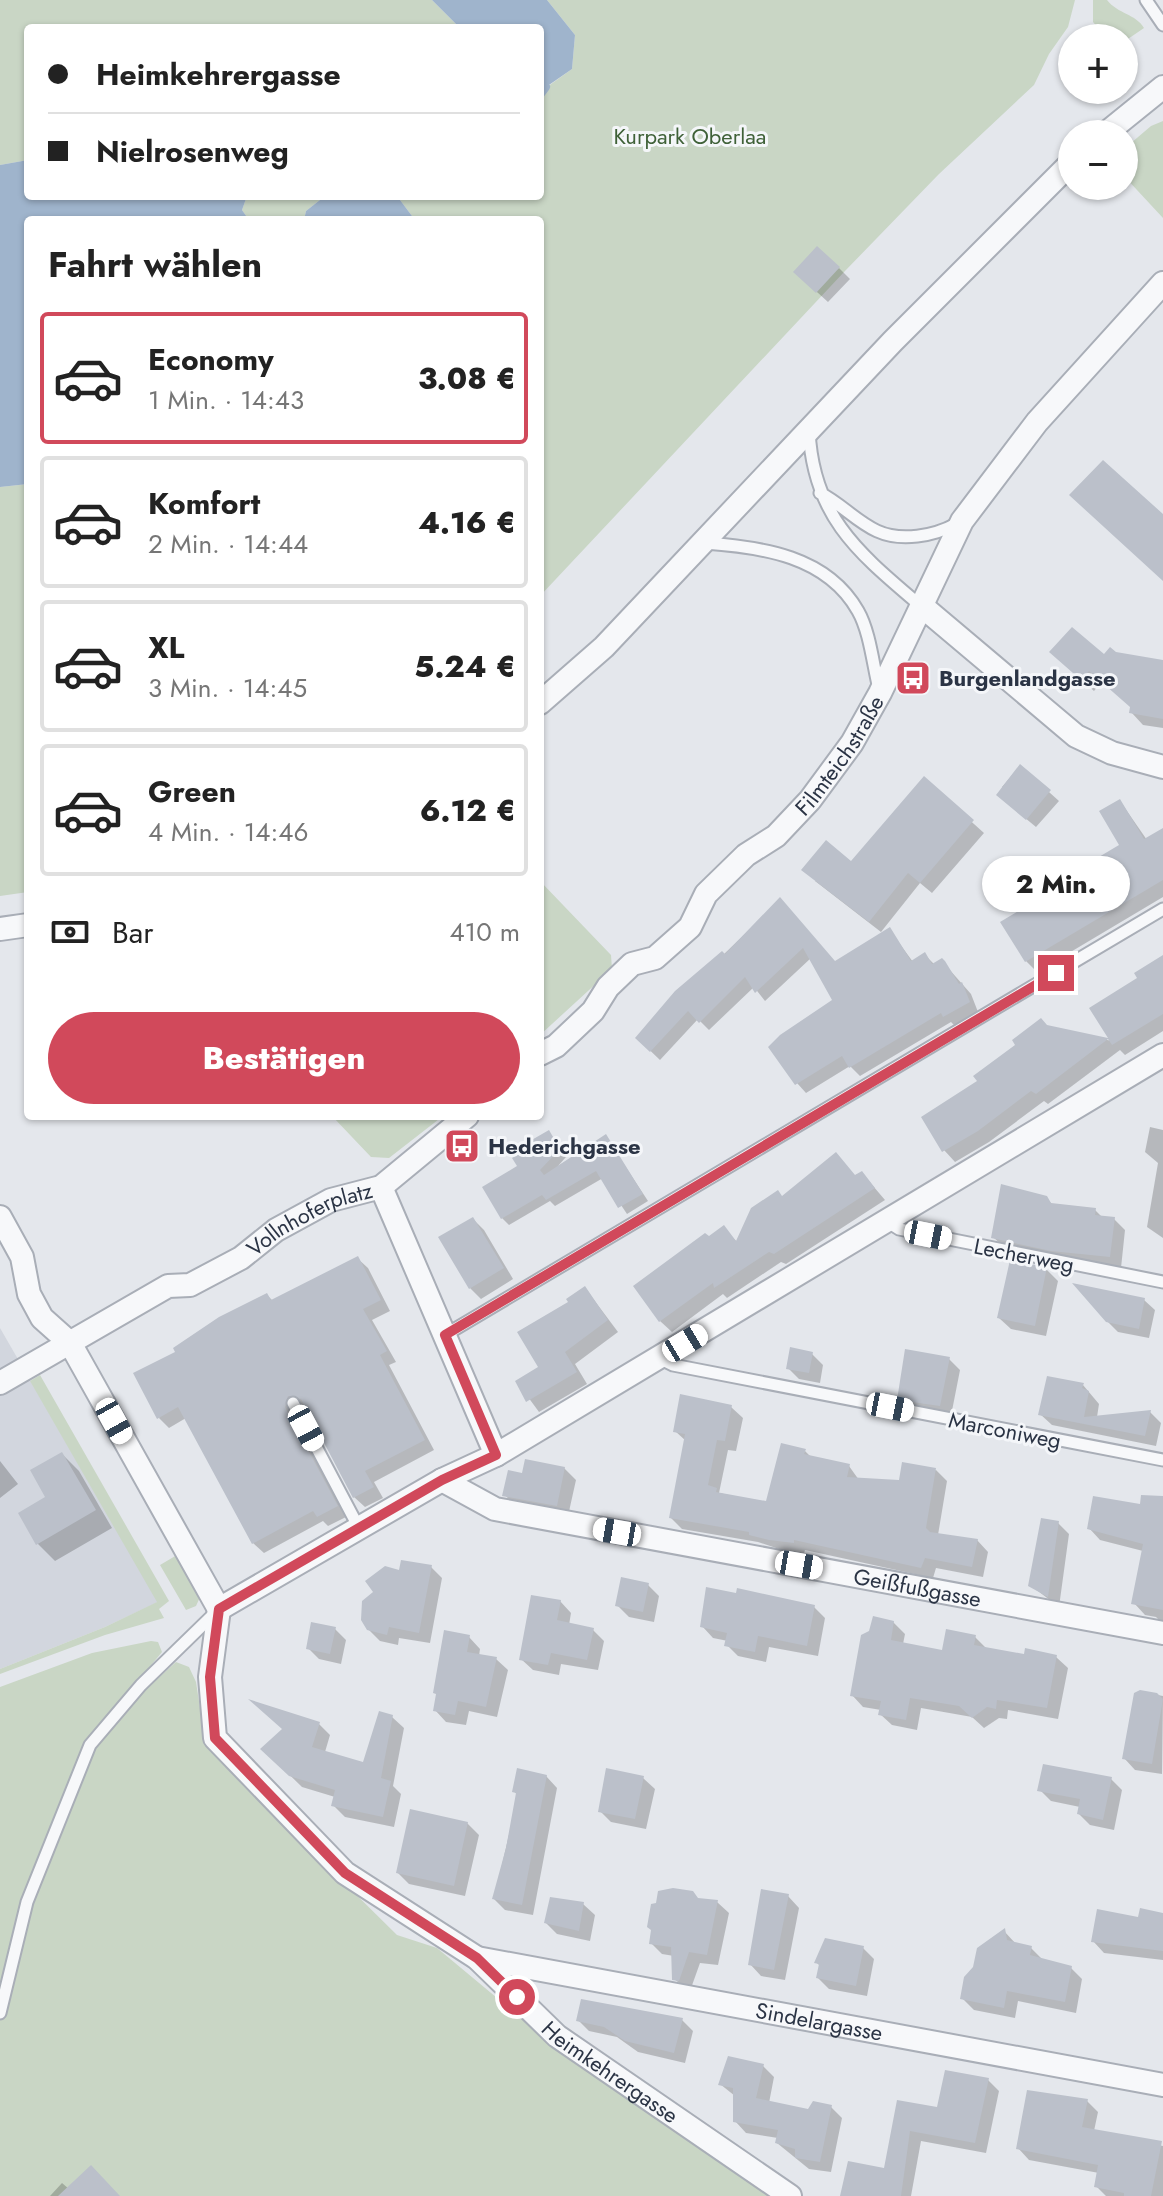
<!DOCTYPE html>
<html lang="de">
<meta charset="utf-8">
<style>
:root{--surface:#fff;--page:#f2f2f2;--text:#222;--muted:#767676;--line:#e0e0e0;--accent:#d1495b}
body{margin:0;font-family:Jost,sans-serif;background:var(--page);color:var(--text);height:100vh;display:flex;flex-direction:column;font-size:30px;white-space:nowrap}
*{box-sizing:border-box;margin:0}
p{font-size:26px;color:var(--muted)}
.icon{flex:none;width:44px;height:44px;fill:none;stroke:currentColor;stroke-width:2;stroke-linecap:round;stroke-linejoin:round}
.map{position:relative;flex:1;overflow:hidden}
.sheet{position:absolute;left:24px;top:216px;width:520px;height:904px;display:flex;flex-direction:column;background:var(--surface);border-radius:8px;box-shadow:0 2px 6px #0004}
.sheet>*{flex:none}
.guide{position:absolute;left:24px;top:24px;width:520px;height:176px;border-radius:8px;box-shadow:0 2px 6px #0004;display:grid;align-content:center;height:176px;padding:0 24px;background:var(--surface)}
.controls{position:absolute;left:1058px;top:24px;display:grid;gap:16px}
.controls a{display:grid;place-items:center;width:80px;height:80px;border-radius:50%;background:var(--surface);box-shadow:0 2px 6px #0004;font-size:40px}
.end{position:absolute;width:36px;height:36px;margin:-18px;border:10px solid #d1495b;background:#fff;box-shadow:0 0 0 4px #fff}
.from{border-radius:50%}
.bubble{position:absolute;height:56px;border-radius:28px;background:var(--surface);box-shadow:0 2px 6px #0004;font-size:26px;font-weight:800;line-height:56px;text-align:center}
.car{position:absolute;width:24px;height:48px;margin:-24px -12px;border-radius:10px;box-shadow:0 0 6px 2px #0007;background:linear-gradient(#fff 24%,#345 0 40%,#fff 0 76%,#345 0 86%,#fff 0)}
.guide b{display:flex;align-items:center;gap:28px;height:76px;font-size:30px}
.guide b+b{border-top:2px solid var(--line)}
.guide i{width:20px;height:20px;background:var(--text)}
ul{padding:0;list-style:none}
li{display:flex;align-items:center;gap:24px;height:132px;margin:0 16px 12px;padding:0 8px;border:4px solid var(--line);border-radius:8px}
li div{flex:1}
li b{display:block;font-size:30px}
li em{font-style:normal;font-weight:800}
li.selected{border-color:var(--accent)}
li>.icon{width:72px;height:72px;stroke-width:1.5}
h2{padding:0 24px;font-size:36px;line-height:96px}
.pay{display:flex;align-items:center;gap:20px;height:88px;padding:0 24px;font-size:30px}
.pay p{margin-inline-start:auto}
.cta{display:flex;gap:16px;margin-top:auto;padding:16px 24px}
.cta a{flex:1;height:92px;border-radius:48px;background:var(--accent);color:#fff;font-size:32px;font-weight:800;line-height:92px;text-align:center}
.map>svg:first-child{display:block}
.built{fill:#d2d6de}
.green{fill:#c9d6c5}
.water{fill:#9fb4cc}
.shadow{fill:#0003}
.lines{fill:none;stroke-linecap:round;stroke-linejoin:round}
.stream{stroke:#9fb4cc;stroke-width:8}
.building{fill:#bbc0ca}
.service-casing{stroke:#a9aeb7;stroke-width:15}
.minor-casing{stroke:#a9aeb7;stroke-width:26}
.service{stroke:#f7f8fa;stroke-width:11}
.minor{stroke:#f7f8fa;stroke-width:22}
.route{stroke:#d1495b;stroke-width:10}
.labels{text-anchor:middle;stroke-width:6;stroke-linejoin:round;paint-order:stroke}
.park-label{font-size:22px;fill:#3f6138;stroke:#f4f6f9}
.poi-label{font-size:22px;font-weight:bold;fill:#2b3445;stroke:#f4f6f9;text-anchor:start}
.street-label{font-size:22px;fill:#2b3445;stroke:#f4f6f9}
</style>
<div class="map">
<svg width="1163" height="2196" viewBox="0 0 1163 2196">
<rect width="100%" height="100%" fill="#e4e7ec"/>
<path class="built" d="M0,1328L158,1602L105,1627L0,1669Z"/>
<path class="green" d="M0,0H432L460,28H28V160L0,165Z
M547,0H1075L1068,27L1049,54L1034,85L939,174L845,271L540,596V220H415L397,196H540V80L547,87L572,69L575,35Z
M1093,0H1107C1118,14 1136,14 1144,28L1125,41L1106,37L1093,22Z
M1163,121V218L1124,176V149L1151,126Z
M247,196H325L306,211L304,220H249L242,210Z
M28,484V892L0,896V487Z
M540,881L611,955L612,969L540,1035Z
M332,1116H443L389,1158L371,1157Z
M40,1375L169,1601L159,1609L164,1618L105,1635L0,1674V1669L105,1627L157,1602L30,1381Z
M177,1555L201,1595L196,1606L186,1610L160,1565Z
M151,1641L158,1642L162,1652L138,1681L146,1689L176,1662L189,1667L196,1682L203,1728L225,1765L397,1935L437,1948L550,2042L774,2196H0V1687L92,1653Z"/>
<path class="water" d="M432,0H547L575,35L572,69L546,87L540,80V28H460Z
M28,160V196H247L242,210L249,220H28V484L0,487V165Z
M325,196H397L415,220H304L306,211Z"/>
<path class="shadow" d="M839,268L850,279L828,302L807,283Z
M1115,653L1163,663V728L1143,725L1131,712L1132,707L1102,681L1094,691L1064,664Z
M1020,766L1059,801L1036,827L1008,804L1002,787Z
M924,779L984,833L932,893L920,883L881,932L815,881L851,864Z
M1120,801L1147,840L1163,830V897L1037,972L1026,961L1057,890L1078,873L1121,846Z
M780,900L835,963L889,929L913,962L925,955L935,965L941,960L971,994L978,1012L954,1025L951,1022L860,1076L850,1066L806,1093L797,1083L835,1001L811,958L765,1001L754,987L709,1030L698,1019L660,1060L637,1038Z
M1163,958V1031L1125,1055L1120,1050L1048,1104L1044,1101L989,1142L955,1162L944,1150L980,1082L1047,1027L1112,1041L1139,979Z
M1150,1127L1163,1130V1238L1147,1227L1158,1163L1145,1152Z
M549,1133L566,1157L558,1166L606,1137L648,1201L627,1214L603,1178L555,1206L550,1201L509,1225L502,1218L520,1167Z
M862,1173L885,1200L786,1264L781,1262L727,1298L723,1294L672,1332L660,1321L709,1238L724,1228L737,1242L783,1197Z
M1046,1198L1054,1206L1095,1210L1103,1218L1114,1219L1125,1230L1121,1268L1064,1261L1005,1248L993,1237Z
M473,1219L484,1230L513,1279L481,1299L470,1288Z
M357,1258L368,1268L390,1311L372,1320L396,1362L389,1365L434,1450L374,1482L383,1498L365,1507L354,1497L307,1406L300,1404L295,1419L346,1517L328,1526L323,1521L264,1553L253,1543L186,1418L169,1428L159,1418L178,1352L267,1295L274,1302Z
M1046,1269L1058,1281L1046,1336L1011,1329L999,1318Z
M585,1288L618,1332L575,1364L587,1384L539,1412L517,1382L541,1368L571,1303Z
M1144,1300L1155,1310L1149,1338L1118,1332L1107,1321Z
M812,1354L823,1365L820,1383L799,1379L788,1368Z
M949,1359L960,1370L951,1416L910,1410L899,1399Z
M1083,1385L1099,1404L1097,1417L1150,1412L1161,1423L1156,1446L1052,1425L1040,1414Z
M731,1407L743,1418L736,1451L728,1450L719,1493L768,1503L805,1451L812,1458L849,1466L859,1480L901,1483L936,1470L947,1481L938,1535L977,1540L988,1552L983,1577L936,1568L933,1578L805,1550L804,1554L782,1550L758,1542L682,1529L671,1518L686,1441L675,1431Z
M62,1454L79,1471L112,1528L55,1561L38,1544L21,1514L48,1498Z
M0,1461L18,1484L0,1498Z
M564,1468L576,1480L568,1516L516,1507L505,1495L524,1475Z
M1163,1502V1624L1156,1617L1145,1615L1134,1603L1143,1551L1100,1540L1089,1528Z
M1058,1523L1069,1534L1059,1607L1030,1585Z
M431,1567L442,1578L430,1643L399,1638L398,1645L380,1641L368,1629L401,1573Z
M648,1585L659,1596L654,1622L629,1617L618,1606Z
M560,1601L571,1613L569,1625L593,1630L604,1641L598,1670L561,1664L559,1675L533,1670L521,1659Z
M814,1607L825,1618L818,1656L769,1647L766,1662L738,1656L727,1645L728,1641L713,1638L702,1626Z
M893,1622L905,1634L903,1644L944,1652L975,1637L986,1648L1025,1657H1056L1068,1668L1058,1719L1008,1710L1007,1719L999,1718L984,1728L972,1717L921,1708L917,1730L892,1725L880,1714L881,1710L863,1707L852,1695Z
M335,1629L346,1640L341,1664L319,1659L308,1648Z
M469,1637L480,1649L479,1656L496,1659L508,1670L497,1717L469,1711L466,1725L446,1722L435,1710Z
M1141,1692L1163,1696L1162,1774L1135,1770L1124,1758Z
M392,1717L404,1728L393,1786L401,1794L394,1827L345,1817L334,1806L335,1797L302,1787L263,1749L319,1724L330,1735L325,1752L364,1765Z
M546,1776L557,1788L533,1915L505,1910L494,1899L518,1796L514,1791Z
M643,1778L655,1789L646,1829L611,1822L600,1811Z
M1111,1779L1122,1790L1114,1830L1090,1825L1079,1814L1080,1807L1051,1801L1040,1790Z
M467,1823L479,1835L465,1896L409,1884L398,1873Z
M788,1896L799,1908L785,1980L761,1976L750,1964Z
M699,1900L717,1902L729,1913L718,1965L700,1963L690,1991L674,1979V1956L662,1954L651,1943Z
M583,1904L595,1915L590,1941L557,1934L546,1923Z
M1163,1915V1960L1104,1953L1093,1941L1140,1919Z
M1004,1931L1016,1944L1031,1948L1042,1959L1071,1968L1082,1979L1076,2013L1018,2001L1015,2018L974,2010L962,1998Z
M863,1948L874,1959L867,1996L829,1989L818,1978L820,1966L816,1962Z
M578,2020H682L693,2031L685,2063L638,2052L617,2037L589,2031Z
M763,2066L774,2077L769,2103L809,2111L831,2107L842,2118L831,2172L809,2169L777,2143L778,2138L746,2133L735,2121V2096L720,2084Z
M988,2080L999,2091L986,2153L921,2141L911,2196H842L886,2170L899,2102L939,2109Z
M1087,2101L1098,2112L1094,2131L1163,2146V2196H1106L1096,2186L1099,2173L1029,2160L1018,2148Z
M62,2183L69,2189L118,2196H50Z"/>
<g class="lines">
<path class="stream" d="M540,95L546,87"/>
</g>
<path class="building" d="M817,246L840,267L816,293L793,272Z
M1103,460L1163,514V581L1069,495Z
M1072,627L1104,654L1110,647L1116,652L1163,660V719L1129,713L1130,707L1089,671L1081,680L1049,652Z
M1020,764L1051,790L1026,820L996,795Z
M924,776L974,820L920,883L908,873L869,922L801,870L826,840L851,861Z
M1120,799L1144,839L1163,828V880L1025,962L1000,922L1054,890L1048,879L1066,867L1077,870L1119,845L1099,811Z
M780,897L835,961L890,927L911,961L925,952L932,964L942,958L945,961L959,984L962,982L970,1002L943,1017L941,1013L849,1068L842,1056L795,1085L768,1047L780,1035L832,1000L803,948L755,993L745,977L699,1023L688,1011L650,1052L635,1038L675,991L722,951L725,954Z
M1163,955V1014L1112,1045L1108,1039L1036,1094L1031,1091L978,1131L942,1152L921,1117L977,1081L973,1076L1015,1045L1012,1040L1041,1018L1047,1025L1108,1038L1089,1008L1137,978L1134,973Z
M549,1130L560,1149L540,1170L544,1175L606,1134L643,1194L618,1208L596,1171L546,1200L542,1195L501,1219L482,1187L517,1166L512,1158L519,1154L516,1149Z
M836,1152L855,1175L862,1171L875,1188L774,1254L769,1252L714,1288L713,1283L659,1322L633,1286L705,1233L709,1236L724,1225L736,1241L751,1208L778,1190L782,1196Z
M1001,1184L1047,1196L1051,1203L1096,1208L1095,1215L1115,1217L1110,1257L1051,1251L991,1238Z
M473,1217L504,1268L469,1289L438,1237Z
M358,1256L381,1300L363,1309L387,1351L380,1355L425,1440L365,1471L374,1487L353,1498L301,1399L288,1396L285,1407L338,1506L317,1517L313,1511L252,1544L178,1407L157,1419L133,1373L175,1352L173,1348L219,1317L267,1293L271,1300Z
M1010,1260L1047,1267L1035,1326L997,1318Z
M1072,1283L1145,1298L1139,1329L1106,1322Z
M585,1286L608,1320L565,1352L577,1372L526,1402L515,1381L538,1367L517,1332L568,1302L566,1299Z
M790,1347L813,1352L809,1373L786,1369Z
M905,1349L950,1357L940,1406L897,1400Z
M1047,1376L1084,1383L1082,1388L1089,1391L1084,1417L1151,1410L1145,1436L1038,1415Z
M680,1394L732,1405L725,1441L717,1440L708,1485L717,1488L716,1492L766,1501L781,1443L806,1449L804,1454L850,1464L847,1477L899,1480L902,1462L936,1468L926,1528L930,1532L978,1539L972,1567L925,1558L921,1568L794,1540V1543L769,1540L749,1535V1532L669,1518L685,1434L673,1432Z
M62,1452L96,1510L36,1545L18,1513L45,1497L30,1470Z
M525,1459L565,1467L557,1506L502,1496L508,1470L522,1473Z
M1141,1495L1163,1496V1610L1131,1604L1143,1544L1087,1529L1093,1496L1140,1504Z
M1041,1518L1059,1521L1048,1597L1028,1586Z
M401,1560L432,1565L419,1633L389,1627L387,1635L367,1630L361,1620L362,1601L373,1592L365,1581L385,1566L399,1570Z
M621,1577L649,1583L643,1612L615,1606Z
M706,1587L736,1593L737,1588L815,1605L807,1646L758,1636L755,1652L724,1646L727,1633L700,1627Z
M531,1595L561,1600L557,1620L594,1628L587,1660L551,1653L548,1665L519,1660Z
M873,1616L894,1621L891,1640L942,1650L946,1629L976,1635L974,1645L1024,1654L1025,1648L1057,1655L1047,1708L997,1700L996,1709L987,1707L972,1718L959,1706L910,1698L906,1720L878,1715L881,1701L850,1696L861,1635L869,1631Z
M311,1622L336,1627L330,1654L306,1649Z
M444,1630L470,1635L467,1652L497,1657L486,1707L458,1701L455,1715L433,1711L436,1694L433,1693Z
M1140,1690L1157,1693L1163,1699L1152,1764L1122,1759L1134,1693Z
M248,1699L320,1722L312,1747L363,1762L379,1711L393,1715L381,1778L391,1781L383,1817L331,1806L335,1790L289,1776L260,1749L282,1729Z
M1043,1764L1112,1777L1103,1820L1077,1814L1080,1799L1037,1791Z
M517,1768L547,1775L522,1905L492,1899L506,1848L516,1793L512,1792Z
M606,1768L644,1776L635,1819L598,1812Z
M410,1809L468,1822L454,1886L396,1873Z
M673,1888L693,1891L698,1898L718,1900L707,1955L689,1952L679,1981L672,1980L671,1947L649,1944L651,1930L647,1927L651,1904L656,1903L658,1891Z
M761,1889L789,1894L774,1970L748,1965Z
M550,1897L584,1902L579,1931L544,1923Z
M1140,1908L1163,1913V1951L1091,1942L1097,1909L1138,1917Z
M1005,1928L1007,1940L1032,1946L1030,1955L1072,1966L1065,2002L1007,1991L1004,2008L960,1999L964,1977L973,1967L977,1948Z
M825,1938L864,1946L856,1986L816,1978L819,1964L814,1963Z
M581,1999L683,2018L674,2053L625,2041L604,2027L576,2021Z
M728,2056L764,2064L756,2098L808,2109L813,2101L832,2105L820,2162L795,2158V2149L775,2143L778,2130L733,2122V2088L718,2085Z
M945,2070L989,2078L975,2143L910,2131L901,2196H840L848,2161L884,2168L897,2100L937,2107Z
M1027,2090L1088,2099L1082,2127L1162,2141L1151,2196H1124V2193L1094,2187L1098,2165L1016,2149Z
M91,2165L120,2196H58Z"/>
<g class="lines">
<defs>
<path id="service" d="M1146,0L1163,25
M809,430C813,518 860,554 922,607
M820,493C840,503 857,522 877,531C901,542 934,536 956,524
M705,543C762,547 827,556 858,611C870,632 873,665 879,689
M888,1222L899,1229L1163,1282
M445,1335L1163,909
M659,1358L673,1365L1163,1460
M293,1403L359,1528
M0,2013L27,1902L90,1745L141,1685L216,1612"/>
<g id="minor">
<path d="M1105,134L1163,87"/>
<path d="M923,607L1076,736L1112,753L1163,767"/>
<path d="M540,703L604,647L893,341L1072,162"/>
<path d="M0,929L28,925"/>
<path id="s1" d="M540,1054L556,1046L593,1011L608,987L632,964L655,958L690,927L706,894L746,855L776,836L810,800L852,743L880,693L962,521L1037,422L1163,283"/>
<path d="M381,1187L496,1455"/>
<path d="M0,1217L22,1257L29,1294L42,1318L70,1343L219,1609"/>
<path id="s2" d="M0,1383L168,1286L190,1285L241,1258L276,1230L331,1200L381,1187L467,1116"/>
<path id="s3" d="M442,1480L495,1509L1163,1633"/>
<path d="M219,1609L442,1480L496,1455L1163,1055"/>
<path id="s4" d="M219,1609L210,1677L215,1738L345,1873L477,1958L557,2036L790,2196"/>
<path id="s5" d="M477,1958L1163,2085"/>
</g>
</defs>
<use href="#service" class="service-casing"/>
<use href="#minor" class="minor-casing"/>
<use href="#service" class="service"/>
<use href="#minor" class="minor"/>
</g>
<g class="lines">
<path class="route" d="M517,1997L477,1958L345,1873L215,1738L210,1677L219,1609L442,1480L496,1455L445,1335L1056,973"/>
</g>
<defs>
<symbol id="bus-square" viewBox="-11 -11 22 22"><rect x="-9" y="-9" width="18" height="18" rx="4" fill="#d1495b" stroke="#f4f6f9"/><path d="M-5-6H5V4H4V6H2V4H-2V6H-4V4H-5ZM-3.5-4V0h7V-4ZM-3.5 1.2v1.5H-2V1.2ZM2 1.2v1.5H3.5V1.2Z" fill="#fff"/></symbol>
</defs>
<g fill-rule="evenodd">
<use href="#bus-square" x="893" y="658" width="40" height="40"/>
<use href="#bus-square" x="442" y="1126" width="40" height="40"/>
</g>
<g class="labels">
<g class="park-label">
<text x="690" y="144">Kurpark Oberlaa</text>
</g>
<g class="poi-label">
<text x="939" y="686">Burgenlandgasse</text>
<text x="488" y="1154">Hederichgasse</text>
</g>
<g class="street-label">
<text dy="8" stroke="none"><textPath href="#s1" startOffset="432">Filmteichstraße</textPath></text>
<text dy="8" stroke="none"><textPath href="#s2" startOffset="354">Vollnhoferplatz</textPath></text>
<text transform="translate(1024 1255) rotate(11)" y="8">Lecherweg</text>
<text transform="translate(1005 1430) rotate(11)" y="8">Marconiweg</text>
<text dy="8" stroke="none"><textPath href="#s3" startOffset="490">Geißfußgasse</textPath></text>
<text dy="8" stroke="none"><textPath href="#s5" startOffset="348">Sindelargasse</textPath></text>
<text dy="8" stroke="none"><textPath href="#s4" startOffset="650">Heimkehrergasse</textPath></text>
</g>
</g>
</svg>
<div class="controls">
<a>+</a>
<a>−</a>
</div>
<i class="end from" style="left:517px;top:1997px"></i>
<i class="end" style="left:1056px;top:973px"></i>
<div class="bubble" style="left:982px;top:856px;width:148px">2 Min.</div>
<i class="car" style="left:928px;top:1235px;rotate:101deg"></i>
<i class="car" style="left:685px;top:1343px;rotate:59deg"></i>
<i class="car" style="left:890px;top:1407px;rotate:101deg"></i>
<i class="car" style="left:114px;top:1421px;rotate:151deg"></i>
<i class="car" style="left:306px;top:1428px;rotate:152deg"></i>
<i class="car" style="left:617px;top:1532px;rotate:280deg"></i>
<i class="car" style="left:799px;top:1565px;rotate:100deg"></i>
<div class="guide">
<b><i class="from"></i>Heimkehrergasse</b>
<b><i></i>Nielrosenweg</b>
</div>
<section class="sheet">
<h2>Fahrt wählen</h2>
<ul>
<li class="selected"><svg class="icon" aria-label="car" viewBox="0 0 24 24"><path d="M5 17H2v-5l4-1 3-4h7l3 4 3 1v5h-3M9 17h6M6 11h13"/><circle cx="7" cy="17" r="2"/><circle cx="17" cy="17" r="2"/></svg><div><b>Economy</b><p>1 Min. · 14:43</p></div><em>3.08 €</em></li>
<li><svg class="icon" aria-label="car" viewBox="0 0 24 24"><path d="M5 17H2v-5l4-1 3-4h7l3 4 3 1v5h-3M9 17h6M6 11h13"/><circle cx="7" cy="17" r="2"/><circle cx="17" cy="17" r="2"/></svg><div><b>Komfort</b><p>2 Min. · 14:44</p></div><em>4.16 €</em></li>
<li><svg class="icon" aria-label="car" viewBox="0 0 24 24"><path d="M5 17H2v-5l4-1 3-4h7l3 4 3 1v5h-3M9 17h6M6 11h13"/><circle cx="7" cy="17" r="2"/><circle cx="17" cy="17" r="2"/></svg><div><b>XL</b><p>3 Min. · 14:45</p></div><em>5.24 €</em></li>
<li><svg class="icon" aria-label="car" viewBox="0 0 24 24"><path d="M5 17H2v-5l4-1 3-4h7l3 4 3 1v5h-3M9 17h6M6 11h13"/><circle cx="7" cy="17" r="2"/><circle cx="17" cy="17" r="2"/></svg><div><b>Green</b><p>4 Min. · 14:46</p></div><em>6.12 €</em></li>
</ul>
<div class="pay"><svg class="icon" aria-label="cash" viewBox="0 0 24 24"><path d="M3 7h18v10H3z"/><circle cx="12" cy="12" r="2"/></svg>Bar<p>410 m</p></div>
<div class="cta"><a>Bestätigen</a></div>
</section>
</div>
